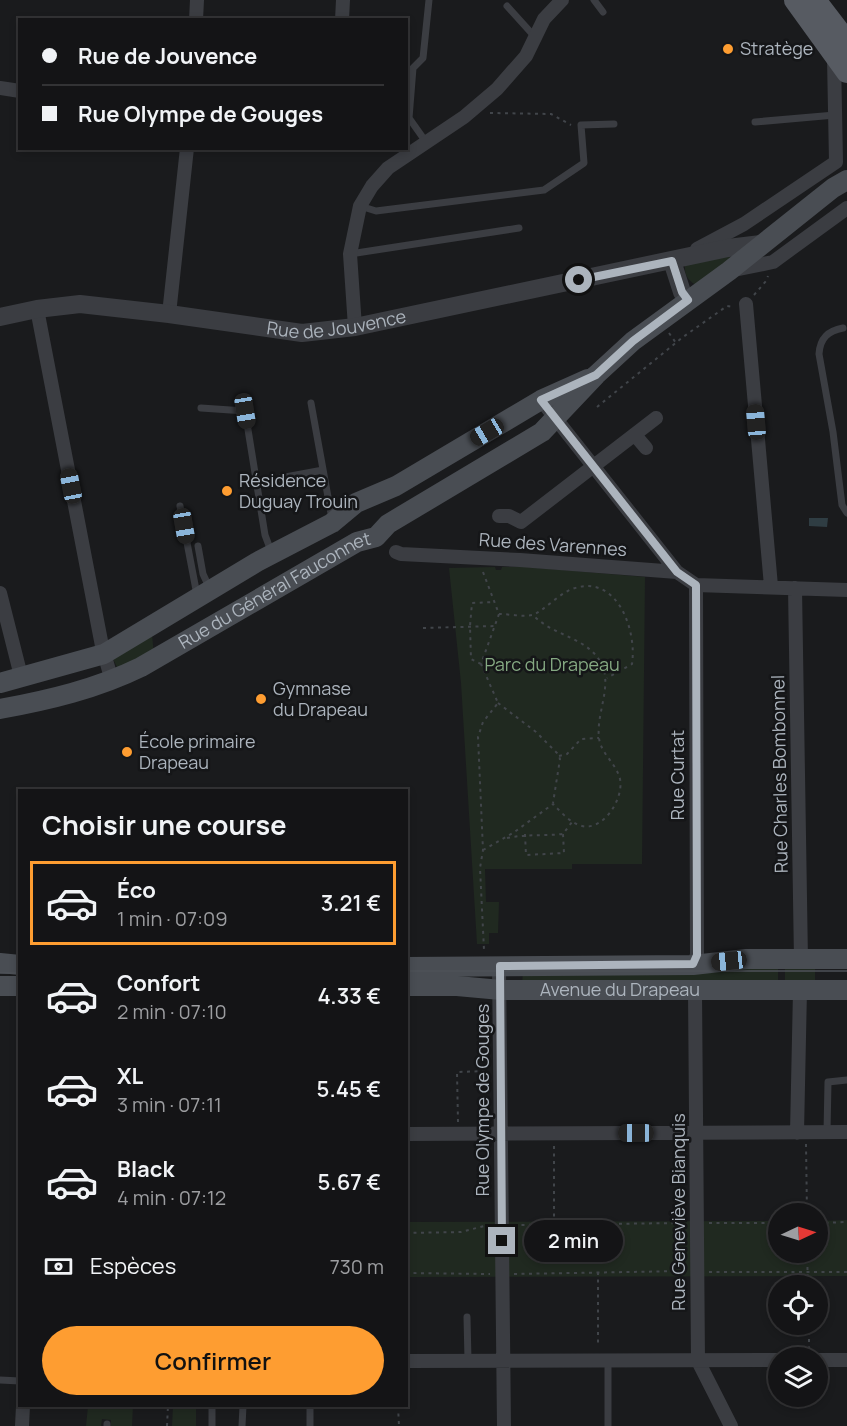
<!DOCTYPE html>
<html lang="fr">
<meta charset="utf-8">
<style>
:root{--surface:#141416;--page:#212123;--text:#f1f3f6;--muted:#9d9ea1;--line:#333335;--accent:#fe9d31}
body{margin:0;font-family:Manrope,sans-serif;background:var(--page);color:var(--text);height:100vh;display:flex;flex-direction:column;font-size:22px;white-space:nowrap}
*{box-sizing:border-box;margin:0}
p{font-size:20px;color:var(--muted)}
.icon{flex:none;width:33px;height:33px;fill:none;stroke:currentColor;stroke-width:2;stroke-linecap:round;stroke-linejoin:round}
.map{position:relative;flex:1;overflow:hidden}
.details{position:absolute;left:18px;top:789px;width:390px;height:618px;display:flex;flex-direction:column;background:var(--surface);border-radius:0px;box-shadow:0 3px 9px #0003,0 0 0 2px var(--line)}
.details>*{flex:none}
.hud{position:absolute;left:18px;top:18px;width:390px;height:132px;border-radius:0px;box-shadow:0 3px 9px #0003,0 0 0 2px var(--line);display:grid;align-content:center;height:132px;padding:0 24px;background:var(--surface)}
.needle{width:39px;rotate:86deg}
.buttons{position:absolute;left:768px;top:1203px;display:grid;gap:12px}
.buttons a{display:grid;place-items:center;width:60px;height:60px;border-radius:50%;background:var(--surface);box-shadow:0 3px 9px #0003,0 0 0 2px var(--line);font-size:30px}
.end{position:absolute;width:27px;height:27px;margin:-14px;border:8px solid #acb4bd;background:#111;box-shadow:0 0 0 3px #111}
.from{border-radius:50%}
.bubble{position:absolute;height:42px;border-radius:21px;background:var(--surface);box-shadow:0 3px 9px #0003,0 0 0 2px var(--line);font-size:20px;font-weight:600;line-height:42px;text-align:center}
.car{position:absolute;width:18px;height:36px;margin:-18px -9px;border-radius:8px;box-shadow:0 0 4px 2px #0007;background:linear-gradient(#222 24%,#8ab4d8 0 40%,#222 0 76%,#8ab4d8 0 86%,#222 0)}
.hud b{display:flex;align-items:center;gap:21px;height:57px;font-size:22px}
.hud b+b{border-top:2px solid var(--line)}
.hud i{width:15px;height:15px;background:var(--text)}
ul{padding:0;list-style:none}
li{display:flex;align-items:center;gap:18px;height:84px;margin:0 12px 9px;padding:0 12px;border:3px solid transparent;border-radius:0px}
li div{flex:1}
li b{display:block;font-size:22px}
li em{font-style:normal;font-weight:600}
li.selected{border-color:var(--accent)}
li>.icon{width:54px;height:54px;stroke-width:1.5}
h2{padding:0 24px;font-size:27px;line-height:72px}
.pay{display:flex;align-items:center;gap:15px;height:66px;padding:0 24px;font-size:22px}
.pay p{margin-inline-start:auto}
.action{display:flex;gap:12px;margin-top:auto;padding:12px 24px}
.action a{flex:1;height:69px;border-radius:36px;background:var(--accent);color:#111;font-size:24px;font-weight:600;line-height:69px;text-align:center}
.map>svg:first-child{display:block}
.green{fill:#202920}
.water{fill:#2f3d43}
.lines{fill:none;stroke-linecap:round;stroke-linejoin:round}
.path{stroke:#41454a;stroke-width:2;stroke-dasharray:3 4.5;stroke-linecap:butt}
.service{stroke:#3b3d42;stroke-width:7}
.minor{stroke:#3b3d42;stroke-width:14}
.tertiary{stroke:#3b3d42;stroke-width:18}
.secondary{stroke:#494d53;stroke-width:20}
.primary{stroke:#575b62;stroke-width:22}
.tram{stroke:#4e5258;stroke-width:1.5}
.route{stroke:#acb4bd;stroke-width:8}
.poi-dot{fill:#fe9d31;stroke:#151618;stroke-width:2}
.labels{text-anchor:middle;stroke-width:5;stroke-linejoin:round;paint-order:stroke}
.poi-label{font-size:18px;fill:#acb4bd;stroke:#151618;text-anchor:start}
.street-label{font-size:18px;fill:#acb4bd;stroke:#151618}
.park-label{font-size:18px;fill:#85a982;stroke:#151618}
</style>
<div class="map">
<svg width="847" height="1426" viewBox="0 0 847 1426">
<rect width="100%" height="100%" fill="#1a1b1d"/>
<path class="green" d="M729,254L730,259L698,286C689,282 684,275 685,265Z
M495,567L496,570H501L502,567H527L645,577L642,864H572V869H485L486,902H499L498,933H489V944H477L461,683L449,568Z
M152,635L154,654L118,669L114,661V657Z
M778,964V986L522,987L523,969Z
M815,964V986H785V965Z
M847,1220V1276L407,1277V1222L778,1221V1252H818V1221Z
M88,1406H133L132,1426H111V1420L102,1419L101,1426H86Z
M173,1406H196V1426H172Z"/>
<path class="water" d="M809,518H828L827,527L809,526Z"/>
<g class="lines">
<path class="path" d="M490,113L551,114L571,125
M754,295L766,281L768,276
M669,333L676,343
M597,407L683,337L727,306L734,307
M520,548L521,536
M483,572L499,614L481,664L498,703L483,722L478,737L483,850L480,868L484,950
M499,614C509,614 522,617 532,615C543,612 560,592 575,588C618,575 637,631 632,664L607,678
M423,628L495,626
M481,664L471,659L470,626L472,603L493,602
M498,703L536,732L558,754L560,759L553,803
M559,756L567,754L581,739L599,738
M525,834L526,855L564,853L563,834
M507,838C526,834 544,836 563,834L572,822
M483,850L513,833L553,804C561,812 570,823 582,826C604,831 624,798 620,779C616,763 601,754 599,738C596,714 612,687 602,665C589,637 554,637 533,615
M458,1122L457,1072L489,1071
M806,1144L807,1214
M554,1146V1225
M709,1223H778
M818,1223L847,1222
M514,1225L683,1223
M406,1233L461,1232L488,1225
M807,1252L808,1286
M598,1272V1347
M709,1272H847
M406,1273L490,1274
M514,1274L685,1271
M809,1324V1352
M398,1406L399,1426
M167,1426L168,1406"/>
<path class="service" d="M594,0L603,12
M507,6L535,37
M755,122L835,115
M426,142L409,118L413,68L423,58L429,0
M360,206L376,211L544,190L584,163L581,125L614,124
M350,254L519,228
M843,328C828,331 820,338 819,354L833,432L842,505L847,513
M311,403L332,519
M201,408L245,411L265,535L271,551
M280,478L323,470
M180,506L197,595
M198,546L203,574L209,587
M827,1132L828,1082L847,1080
M467,1317L468,1360
M608,1360V1426
M0,1380L20,1381
M107,1426V1424
M212,1426V1406
M242,1426L243,1406
M310,1426V1406"/>
<path class="minor" d="M196,20L197,0
M342,20L343,0
M0,88L20,91
M697,249L744,224L836,162L834,58
M734,270L773,262L847,208
M746,304L771,586
M37,309L102,646L112,681
M169,314L187,148
M355,327L350,254L360,206L372,186L388,168L464,117L497,89L526,56L544,19L562,0
M541,400L677,572
M635,435L646,448
M499,516H509L521,522L656,418
M396,552L401,554L520,560L677,572L696,585L847,590
M795,588L801,960
M0,593L21,676
M693,965L697,955L696,585
M499,966L504,1426
M695,991L698,1361L731,1426
M797,1133L800,990
M406,1134L847,1132
M818,1360H847
M406,1361L778,1360
M22,1426L23,1406"/>
<g class="tertiary">
<path d="M672,261L682,292L688,300"/>
<path id="s1" d="M0,317L37,309L80,304L169,314L302,333L355,327L728,248L761,244"/>
</g>
<g class="secondary">
<path d="M0,683L104,654L257,562L332,523L356,503L396,486L541,400L588,379"/>
<path id="s2" d="M0,709C49,700 96,689 141,667L357,542L376,537L388,524L542,432L596,375L633,341L729,271L833,188L847,180"/>
<path d="M0,963L20,965"/>
<path d="M406,967L693,965L746,959H847"/>
<path d="M0,986H20"/>
<path id="s3" d="M406,986H457L501,990H847"/>
</g>
<path class="primary" d="M795,0L847,72
M815,0L847,42"/>
<path class="tram" d="M406,971H847
M0,973H20"/>
</g>
<g class="lines">
<path class="route" d="M502,1241L500,966L693,964L697,955L696,585L677,572L541,400L596,375L633,341L688,300L682,292L672,261L579,280"/>
</g>
<g class="poi-dot">
<circle cx="728" cy="49" r="6"/>
<circle cx="227" cy="491" r="6"/>
<circle cx="261" cy="699" r="6"/>
<circle cx="127" cy="752" r="6"/>
</g>
<g class="labels">
<g class="poi-label">
<text x="740" y="55">Stratège</text>
<text x="239" y="487">Résidence<tspan x="239" dy="21">Duguay Trouin</tspan></text>
<text x="273" y="695">Gymnase<tspan x="273" dy="21">du Drapeau</tspan></text>
<text x="139" y="748">École primaire<tspan x="139" dy="21">Drapeau</tspan></text>
</g>
<g class="street-label">
<text dy="6" stroke="none"><textPath href="#s1" startOffset="340">Rue de Jouvence</textPath></text>
<text transform="translate(553 545) rotate(4)" y="6">Rue des Varennes</text>
<text dy="6" stroke="none"><textPath href="#s2" startOffset="302">Rue du Général Fauconnet</textPath></text>
<text transform="translate(780 774) rotate(-91)" y="6">Rue Charles Bombonnel</text>
<text transform="translate(678 775) rotate(-90)" y="6">Rue Curtat</text>
<text dy="6" stroke="none"><textPath href="#s3" startOffset="214">Avenue du Drapeau</textPath></text>
<text transform="translate(483 1100) rotate(-90)" y="6">Rue Olympe de Gouges</text>
<text transform="translate(679 1212) rotate(-90)" y="6">Rue Geneviève Bianquis</text>
</g>
<g class="park-label">
<text x="552" y="671">Parc du Drapeau</text>
</g>
</g>
</svg>
<div class="buttons">
<a><svg class="needle" viewBox="-14 -14 28 28"><path d="M0-13l5 13h-10z" fill="#e53935"/><path d="M0 13l5-13h-10z" fill="#9d9ea1"/></svg></a>
<a><svg class="icon" aria-label="locate" viewBox="0 0 24 24"><circle cx="12" cy="12" r="6"/><path d="M12 2v4M12 18v4M2 12h4M18 12h4"/></svg></a>
<a><svg class="icon" aria-label="layers" viewBox="0 0 24 24"><path d="M12 4l9 5-9 5-9-5zM3 14l9 5 9-5"/></svg></a>
</div>
<i class="end from" style="left:579px;top:280px"></i>
<i class="end" style="left:502px;top:1241px"></i>
<div class="bubble" style="left:524px;top:1220px;width:99px">2 min</div>
<i class="car" style="left:245px;top:411px;rotate:171deg"></i>
<i class="car" style="left:756px;top:422px;rotate:355deg"></i>
<i class="car" style="left:487px;top:432px;rotate:240deg"></i>
<i class="car" style="left:71px;top:486px;rotate:349deg"></i>
<i class="car" style="left:184px;top:526px;rotate:170deg"></i>
<i class="car" style="left:729px;top:961px;rotate:264deg"></i>
<i class="car" style="left:636px;top:1133px;rotate:270deg"></i>
<div class="hud">
<b><i class="from"></i>Rue de Jouvence</b>
<b><i></i>Rue Olympe de Gouges</b>
</div>
<section class="details">
<h2>Choisir une course</h2>
<ul>
<li class="selected"><svg class="icon" aria-label="car" viewBox="0 0 24 24"><path d="M5 17H2v-5l4-1 3-4h7l3 4 3 1v5h-3M9 17h6M6 11h13"/><circle cx="7" cy="17" r="2"/><circle cx="17" cy="17" r="2"/></svg><div><b>Éco</b><p>1 min · 07:09</p></div><em>3.21 €</em></li>
<li><svg class="icon" aria-label="car" viewBox="0 0 24 24"><path d="M5 17H2v-5l4-1 3-4h7l3 4 3 1v5h-3M9 17h6M6 11h13"/><circle cx="7" cy="17" r="2"/><circle cx="17" cy="17" r="2"/></svg><div><b>Confort</b><p>2 min · 07:10</p></div><em>4.33 €</em></li>
<li><svg class="icon" aria-label="car" viewBox="0 0 24 24"><path d="M5 17H2v-5l4-1 3-4h7l3 4 3 1v5h-3M9 17h6M6 11h13"/><circle cx="7" cy="17" r="2"/><circle cx="17" cy="17" r="2"/></svg><div><b>XL</b><p>3 min · 07:11</p></div><em>5.45 €</em></li>
<li><svg class="icon" aria-label="car" viewBox="0 0 24 24"><path d="M5 17H2v-5l4-1 3-4h7l3 4 3 1v5h-3M9 17h6M6 11h13"/><circle cx="7" cy="17" r="2"/><circle cx="17" cy="17" r="2"/></svg><div><b>Black</b><p>4 min · 07:12</p></div><em>5.67 €</em></li>
</ul>
<div class="pay"><svg class="icon" aria-label="cash" viewBox="0 0 24 24"><path d="M3 7h18v10H3z"/><circle cx="12" cy="12" r="2"/></svg>Espèces<p>730 m</p></div>
<div class="action"><a>Confirmer</a></div>
</section>
</div>
